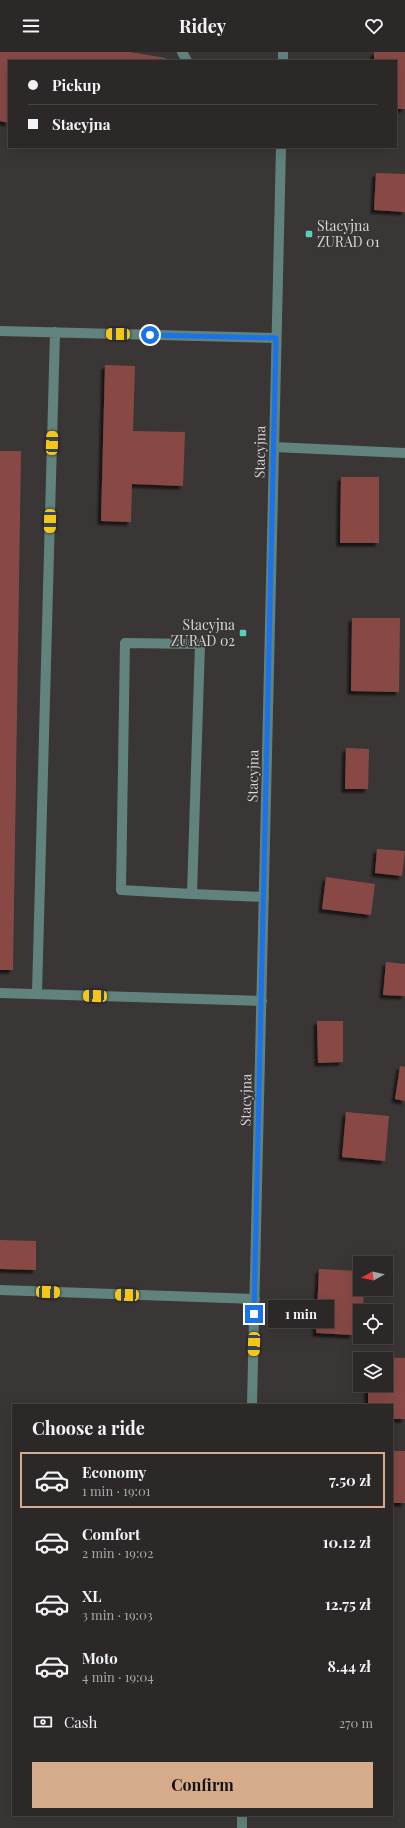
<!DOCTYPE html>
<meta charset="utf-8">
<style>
:root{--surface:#2c2828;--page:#383434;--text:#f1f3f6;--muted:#a6a6a8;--line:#484445;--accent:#d6ab8b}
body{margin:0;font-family:"Playfair Display",serif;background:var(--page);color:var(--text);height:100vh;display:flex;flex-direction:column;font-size:15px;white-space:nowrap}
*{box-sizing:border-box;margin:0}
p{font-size:13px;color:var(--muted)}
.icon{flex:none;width:22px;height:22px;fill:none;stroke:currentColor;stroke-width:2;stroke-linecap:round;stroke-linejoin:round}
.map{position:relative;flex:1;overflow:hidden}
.drawer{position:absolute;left:12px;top:1352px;width:381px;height:412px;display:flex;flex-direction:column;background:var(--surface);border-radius:0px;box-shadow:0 4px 16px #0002,0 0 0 1px var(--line)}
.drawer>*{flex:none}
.banner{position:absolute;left:8px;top:8px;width:389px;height:88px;border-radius:0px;box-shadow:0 4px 16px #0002,0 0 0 1px var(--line);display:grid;align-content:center;height:88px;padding:0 20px;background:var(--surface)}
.needle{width:26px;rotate:262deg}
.buttons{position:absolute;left:353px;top:1204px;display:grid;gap:8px}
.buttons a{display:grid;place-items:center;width:40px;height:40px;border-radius:0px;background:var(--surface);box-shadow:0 4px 16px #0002,0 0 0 1px var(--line);font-size:20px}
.end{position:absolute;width:18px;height:18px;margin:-9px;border:5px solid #1a73e8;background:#fff;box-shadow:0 0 0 2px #fff}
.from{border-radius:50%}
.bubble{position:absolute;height:28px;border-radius:0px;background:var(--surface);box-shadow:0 4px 16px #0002,0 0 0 1px var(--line);font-size:13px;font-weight:700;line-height:28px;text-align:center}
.car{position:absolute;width:12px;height:24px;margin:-12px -6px;border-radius:5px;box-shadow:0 0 3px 1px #0007;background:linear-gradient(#f5c518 24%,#345 0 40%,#f5c518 0 76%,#345 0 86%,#f5c518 0)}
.banner b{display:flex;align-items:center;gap:14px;height:38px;font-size:15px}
.banner b+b{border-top:1px solid var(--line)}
.banner i{width:10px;height:10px;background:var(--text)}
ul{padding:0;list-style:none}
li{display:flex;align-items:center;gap:12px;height:56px;margin:0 8px 6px;padding:0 12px;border:2px solid transparent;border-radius:0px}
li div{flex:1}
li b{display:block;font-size:15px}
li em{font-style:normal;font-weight:700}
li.on{border-color:var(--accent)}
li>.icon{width:36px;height:36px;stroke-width:1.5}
h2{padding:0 20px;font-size:18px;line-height:48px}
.pay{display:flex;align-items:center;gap:10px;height:44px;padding:0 20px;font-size:15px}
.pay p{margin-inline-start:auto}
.button{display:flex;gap:8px;margin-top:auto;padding:8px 20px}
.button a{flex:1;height:46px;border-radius:0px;background:var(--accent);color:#111;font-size:16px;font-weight:700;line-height:46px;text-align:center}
header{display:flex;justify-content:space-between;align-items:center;height:52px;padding:0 20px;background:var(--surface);font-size:18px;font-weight:700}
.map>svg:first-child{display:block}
.building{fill:#884a45;filter:url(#shadow)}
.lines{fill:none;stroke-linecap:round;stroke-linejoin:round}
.minor{stroke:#62837d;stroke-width:10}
.route{stroke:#1a73e8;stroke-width:5}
.poi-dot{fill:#5acebc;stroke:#3a3635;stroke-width:1.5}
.labels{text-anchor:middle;stroke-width:3;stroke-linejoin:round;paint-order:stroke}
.poi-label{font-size:14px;fill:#d7d5d4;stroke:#3a3635;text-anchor:start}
.street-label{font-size:14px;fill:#d7d5d4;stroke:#3a3635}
</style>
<header><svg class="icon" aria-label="menu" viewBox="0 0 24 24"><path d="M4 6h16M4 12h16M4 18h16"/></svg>Ridey<svg class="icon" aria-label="heart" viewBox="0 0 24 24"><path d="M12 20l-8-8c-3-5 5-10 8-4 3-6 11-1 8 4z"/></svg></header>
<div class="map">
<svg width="405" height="1776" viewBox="0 0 405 1776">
<defs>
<filter id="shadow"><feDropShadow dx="-3.5" dy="3.5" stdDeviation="1" flood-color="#0009"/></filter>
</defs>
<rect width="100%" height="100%" fill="#3a3635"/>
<path class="building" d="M0,0H130L166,6V9H9V71L0,69Z
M374,0H405V57H396V9H374Z
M376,121L405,122V160L374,158Z
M105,313L135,314L133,379L185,380L183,434L132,432L131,470L101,469Z
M0,399H21L13,918H0Z
M341,425H379V491H340Z
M352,566H400L399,640L351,639Z
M346,696L369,697L368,737H345Z
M377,797L405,799L402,824L375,821Z
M326,825L375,832L371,863L322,857Z
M386,910L405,912V944L383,943Z
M317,969H343V1010L318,1011Z
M400,1014L405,1015V1049L395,1047Z
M346,1060L389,1064L385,1109L342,1105Z
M0,1188L36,1189V1218L0,1217Z
M319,1217L360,1219V1237H364L363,1256L355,1255L353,1283L316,1281Z
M368,1305L405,1306V1367H392V1353H368V1333H386V1307H368Z
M392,1399H405V1451H392Z"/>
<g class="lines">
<path class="minor" d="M182,0L187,9
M283,9V0
M0,279L276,286
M274,395L405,401
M192,842L121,838L125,591L200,592L192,842L264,845
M0,941L262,949
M37,941L55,280
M0,1238L255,1247
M252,1353L281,95
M242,1776V1763"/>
</g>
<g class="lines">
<path class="route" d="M150,283L276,286L254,1262"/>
</g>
<g class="poi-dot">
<rect x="305" y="178" width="8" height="8" rx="2"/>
<rect x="239" y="577" width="8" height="8" rx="2"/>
</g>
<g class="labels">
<g class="poi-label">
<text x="317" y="179">Stacyjna<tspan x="317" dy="16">ZURAD 01</tspan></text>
<text x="235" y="578" text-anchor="end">Stacyjna<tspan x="235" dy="16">ZURAD 02</tspan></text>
</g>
<g class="street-label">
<text transform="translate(260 400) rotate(-89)" y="5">Stacyjna</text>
<text transform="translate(253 724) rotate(-89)" y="5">Stacyjna</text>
<text transform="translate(246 1048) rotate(-89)" y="5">Stacyjna</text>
</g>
</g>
</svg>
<div class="buttons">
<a><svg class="needle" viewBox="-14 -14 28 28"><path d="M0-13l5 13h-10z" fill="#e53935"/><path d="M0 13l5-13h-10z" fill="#a6a6a8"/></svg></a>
<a><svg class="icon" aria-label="locate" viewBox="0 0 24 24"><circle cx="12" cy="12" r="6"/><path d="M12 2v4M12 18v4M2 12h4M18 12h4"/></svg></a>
<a><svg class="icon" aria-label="layers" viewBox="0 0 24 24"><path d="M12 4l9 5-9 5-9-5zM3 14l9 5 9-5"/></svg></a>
</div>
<i class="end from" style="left:150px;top:283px"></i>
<i class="end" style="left:254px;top:1262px"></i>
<div class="bubble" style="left:268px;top:1248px;width:66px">1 min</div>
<i class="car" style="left:118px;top:282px;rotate:271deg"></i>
<i class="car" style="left:52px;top:391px;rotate:2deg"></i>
<i class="car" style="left:50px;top:469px;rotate:181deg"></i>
<i class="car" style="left:95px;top:944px;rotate:272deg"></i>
<i class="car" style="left:48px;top:1240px;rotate:92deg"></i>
<i class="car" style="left:127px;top:1243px;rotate:272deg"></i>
<i class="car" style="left:254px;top:1292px;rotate:182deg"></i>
<div class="banner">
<b><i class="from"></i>Pickup</b>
<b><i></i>Stacyjna</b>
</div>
<section class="drawer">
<h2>Choose a ride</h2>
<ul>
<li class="on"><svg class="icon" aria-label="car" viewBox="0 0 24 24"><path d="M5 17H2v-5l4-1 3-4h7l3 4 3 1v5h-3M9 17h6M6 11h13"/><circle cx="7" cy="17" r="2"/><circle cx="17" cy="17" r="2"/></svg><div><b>Economy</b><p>1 min · 19:01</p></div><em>7.50 zł</em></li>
<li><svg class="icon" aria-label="car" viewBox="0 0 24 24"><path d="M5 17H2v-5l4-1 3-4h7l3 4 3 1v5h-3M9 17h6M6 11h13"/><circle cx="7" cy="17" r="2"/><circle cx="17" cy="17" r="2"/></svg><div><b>Comfort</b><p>2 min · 19:02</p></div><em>10.12 zł</em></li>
<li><svg class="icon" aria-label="car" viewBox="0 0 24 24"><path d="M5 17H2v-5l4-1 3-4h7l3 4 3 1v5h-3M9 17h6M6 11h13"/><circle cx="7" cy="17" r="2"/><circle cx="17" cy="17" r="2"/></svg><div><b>XL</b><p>3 min · 19:03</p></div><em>12.75 zł</em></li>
<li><svg class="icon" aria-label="car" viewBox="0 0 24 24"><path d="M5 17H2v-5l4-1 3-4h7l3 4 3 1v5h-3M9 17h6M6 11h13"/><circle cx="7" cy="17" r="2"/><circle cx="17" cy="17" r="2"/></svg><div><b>Moto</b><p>4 min · 19:04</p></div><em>8.44 zł</em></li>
</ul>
<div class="pay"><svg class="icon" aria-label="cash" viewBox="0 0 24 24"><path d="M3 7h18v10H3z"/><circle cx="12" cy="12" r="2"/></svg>Cash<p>270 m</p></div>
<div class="button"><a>Confirm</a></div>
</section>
</div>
